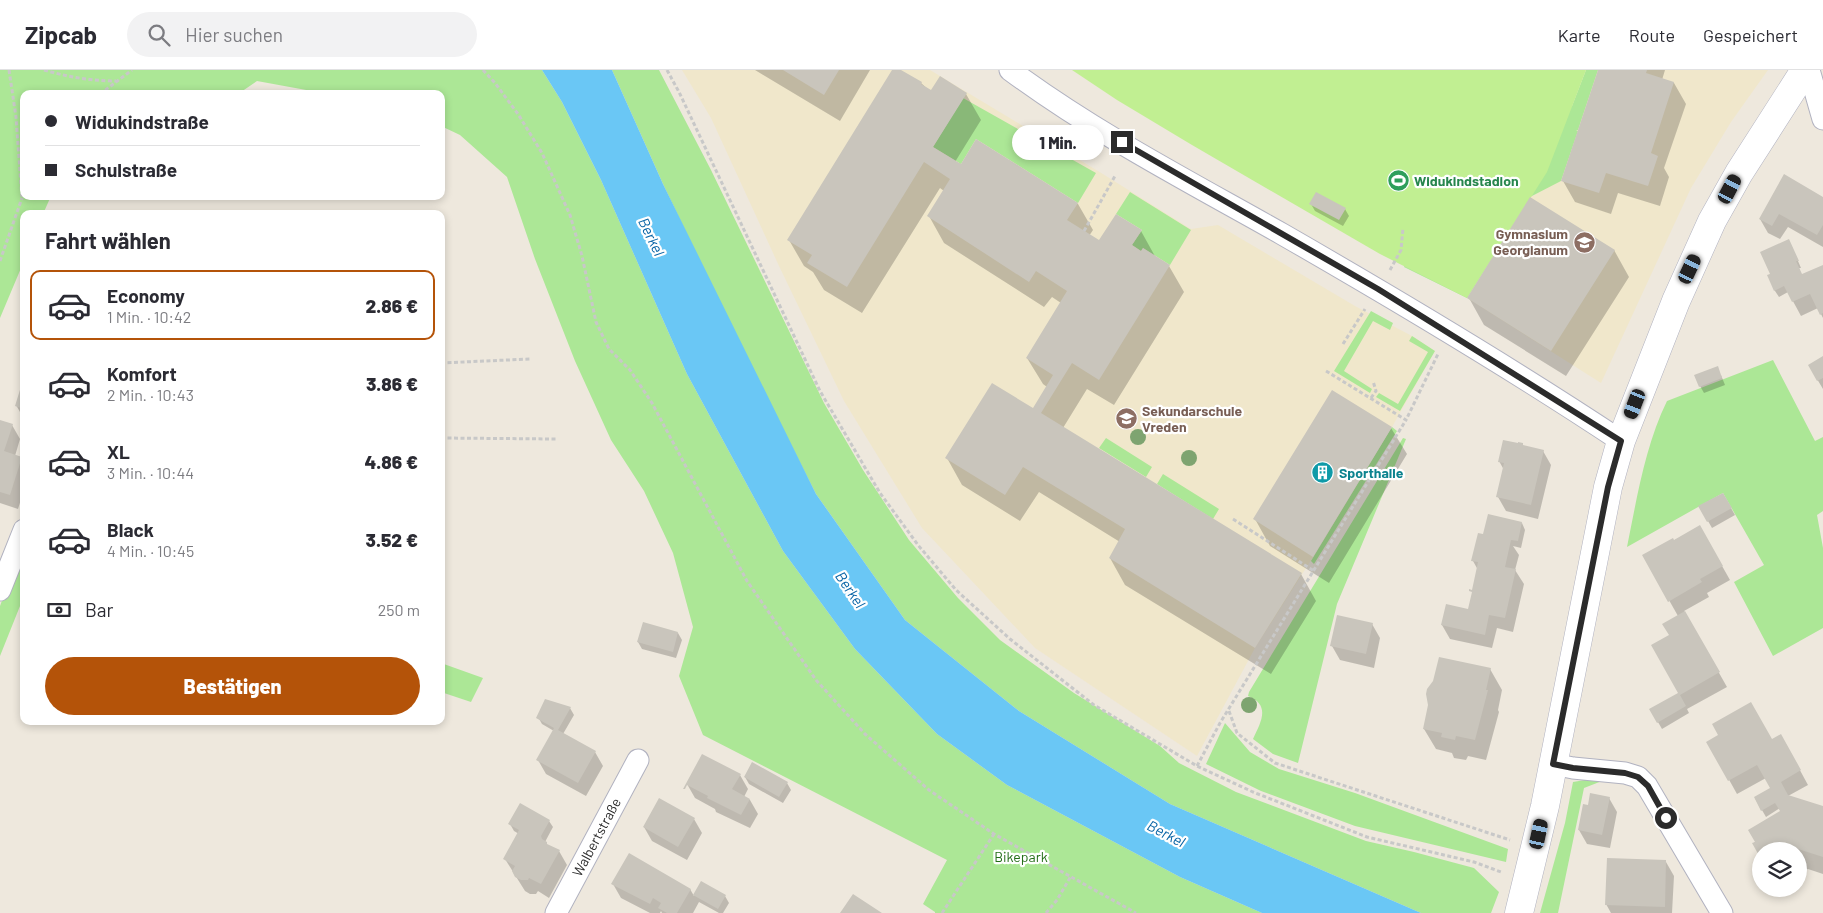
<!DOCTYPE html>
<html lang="de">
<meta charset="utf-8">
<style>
:root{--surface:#fff;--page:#f2f2f3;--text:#2b2b33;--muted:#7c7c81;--line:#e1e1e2;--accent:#b45309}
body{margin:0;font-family:Barlow,sans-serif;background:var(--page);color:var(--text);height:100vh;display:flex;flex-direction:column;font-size:19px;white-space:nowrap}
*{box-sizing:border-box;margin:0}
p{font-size:16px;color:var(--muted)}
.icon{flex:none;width:28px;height:28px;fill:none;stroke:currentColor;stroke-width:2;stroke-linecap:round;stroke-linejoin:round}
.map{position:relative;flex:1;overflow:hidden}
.side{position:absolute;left:20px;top:140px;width:425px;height:515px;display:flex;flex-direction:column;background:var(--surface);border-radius:10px;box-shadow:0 2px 8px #0003}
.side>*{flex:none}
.banner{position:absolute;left:20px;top:20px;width:425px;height:110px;border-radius:10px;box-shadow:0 2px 8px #0003;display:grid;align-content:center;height:110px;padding:0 25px;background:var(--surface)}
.buttons{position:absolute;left:1752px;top:772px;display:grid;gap:10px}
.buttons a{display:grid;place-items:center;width:55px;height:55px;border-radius:50%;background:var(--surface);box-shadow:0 2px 8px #0003;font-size:25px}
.end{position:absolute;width:22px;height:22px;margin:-11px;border:6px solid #2b2b2b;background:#fff;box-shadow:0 0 0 2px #fff}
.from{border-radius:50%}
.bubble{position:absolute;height:35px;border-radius:18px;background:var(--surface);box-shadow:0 2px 8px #0003;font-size:16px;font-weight:800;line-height:35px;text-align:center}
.car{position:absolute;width:15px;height:30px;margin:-15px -8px;border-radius:6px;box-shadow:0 0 4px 1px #0007;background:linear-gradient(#222 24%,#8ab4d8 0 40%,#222 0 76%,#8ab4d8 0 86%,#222 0)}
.banner b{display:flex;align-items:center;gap:18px;height:48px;font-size:19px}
.banner b+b{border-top:1px solid var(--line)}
.banner i{width:12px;height:12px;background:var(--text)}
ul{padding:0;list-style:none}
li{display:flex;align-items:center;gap:15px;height:70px;margin:0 10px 8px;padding:0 15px;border:2px solid transparent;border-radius:10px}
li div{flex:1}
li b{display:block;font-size:19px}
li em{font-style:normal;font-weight:800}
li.selected{border-color:var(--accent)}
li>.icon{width:45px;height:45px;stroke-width:1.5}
h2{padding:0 25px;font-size:22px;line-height:60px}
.pay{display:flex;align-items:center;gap:12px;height:55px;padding:0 25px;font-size:19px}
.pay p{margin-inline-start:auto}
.action{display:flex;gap:10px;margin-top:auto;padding:10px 25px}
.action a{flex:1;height:58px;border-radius:30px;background:var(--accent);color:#fff;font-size:20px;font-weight:800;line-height:58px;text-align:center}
header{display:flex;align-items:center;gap:30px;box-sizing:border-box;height:70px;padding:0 25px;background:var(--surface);border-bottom:1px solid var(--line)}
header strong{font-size:24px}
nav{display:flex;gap:28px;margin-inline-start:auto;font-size:18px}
.search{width:350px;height:45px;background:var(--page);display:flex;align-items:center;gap:12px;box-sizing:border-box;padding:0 18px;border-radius:28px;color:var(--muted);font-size:19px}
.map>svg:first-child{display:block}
.education{fill:#f0e7cb}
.green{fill:#ace796}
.pitch{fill:#c1ef92}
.water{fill:#6ac7f5}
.shadow{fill:#0003}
.building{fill:#c9c5bc}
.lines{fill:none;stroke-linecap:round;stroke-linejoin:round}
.street-casing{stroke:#b1b2c0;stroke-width:23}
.secondary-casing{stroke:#b1b2c0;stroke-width:29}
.path{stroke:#c8c8c8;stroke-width:3;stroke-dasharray:4 2.5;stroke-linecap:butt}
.street{stroke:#fff;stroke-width:21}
.secondary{stroke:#fff;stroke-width:28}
.tree{fill:#7ea470}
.route{stroke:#2b2b2b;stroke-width:6}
.labels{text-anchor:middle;stroke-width:4.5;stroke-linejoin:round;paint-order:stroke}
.leisure-label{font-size:14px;font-weight:bold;fill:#27864d;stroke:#fff;text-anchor:start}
.education-label{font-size:14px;font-weight:bold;fill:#785e54;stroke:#fff;text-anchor:end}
.culture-label{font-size:14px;font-weight:bold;fill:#0d838f;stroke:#fff;text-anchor:start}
.street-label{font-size:14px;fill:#2b2b2b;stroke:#fff}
.park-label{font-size:14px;fill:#226d16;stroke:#fff}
.water-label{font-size:15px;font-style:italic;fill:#0663a5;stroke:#fff}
</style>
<header>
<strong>Zipcab</strong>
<div class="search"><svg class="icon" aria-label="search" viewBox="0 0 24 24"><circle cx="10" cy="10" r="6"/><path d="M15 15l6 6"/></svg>Hier suchen</div>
<nav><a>Karte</a><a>Route</a><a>Gespeichert</a></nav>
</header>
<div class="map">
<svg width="1823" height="843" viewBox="0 0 1823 843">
<rect width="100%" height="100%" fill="#eee8dd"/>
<path class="education" d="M682,0H930L1098,101L1191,159L1218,155L1355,236L1412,266L1435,281L1392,357L1313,487L1255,578L1197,686L1035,578L922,458L844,331L779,196L711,48Z
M1586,0H1768L1731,52L1691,118L1601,313L1467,228L1530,127L1564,60Z"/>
<path class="green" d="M0,0H542L562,32L601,110L687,304L783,481L855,579L937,664L1007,715L1180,807L1262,843H935V842L923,834L947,790L703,665L679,606L693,557L673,483L644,421L611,370L575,291L535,189L507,107L460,65L441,56V24H328L257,11L238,24H24V126H51L43,144H24V191L0,248Z
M612,0H659L711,100L824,333L863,400L909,470L958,528L1000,570L1074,623L1160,676L1179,693L1236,722L1366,771L1414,782L1474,798L1499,822L1491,843H1421L1170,734L1019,641L905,550L816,424L732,258L663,114Z
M1586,0H1598L1578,60H1576L1578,61L1561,111L1530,127L1467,228L1404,197L1412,177L1572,36Z
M963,28L1096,103L1078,133L976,69L961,94L933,77Z
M1130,122L1191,160L1170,195L1143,178L1141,181L1132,175L1142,160L1116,144Z
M1371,241L1393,253L1390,260L1373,251L1344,301L1372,319L1370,323L1334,301Z
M1412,266L1435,281L1400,341L1376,327L1379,323L1398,334L1428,282L1409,271Z
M1773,290L1815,371L1823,367V441L1817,445L1823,478V558L1773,586L1734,512L1764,495L1723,423L1627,477C1637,428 1645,376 1667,331Z
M1392,357L1397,361L1314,494L1311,491Z
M1106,368L1152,397L1146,407L1099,378Z
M1403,368L1406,369L1337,534L1298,693L1273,684L1253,669C1261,652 1271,635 1248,626L1249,622Z
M1163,404L1219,439L1213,449L1157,414Z
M24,488V526L0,586V536L7,517Z
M441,593L483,608L471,632L441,622Z
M1225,653L1250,682L1279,699L1355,723L1508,779L1506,792L1355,756L1261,721L1206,694Z
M1585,710L1602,711L1584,718L1558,843H1540L1565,753L1573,712Z"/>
<path class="pitch" d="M1072,0H1586L1547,102L1467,228L1380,184L1192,75L1117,30Z"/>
<path class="water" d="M542,0H612L663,114L816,424L905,550L1019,641L1170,734L1421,843H1262L1180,807L1007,715L937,664L855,579L783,481L687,304L601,110L562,32Z"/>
<path class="shadow" d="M755,0H870L840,51Z
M893,0H899L921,13L931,22L966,24L981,50L955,92L1078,134L1093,160L1089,166L1099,172L1141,161L1156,188L1169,196L1184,222L1114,335L1087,319L1063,358L1301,504L1316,531L1271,604L1125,515L1110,488L1120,472L1039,422L1020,451L962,415L947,388L1033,340L1047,317L1043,314L1027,288L1061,233L1052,227L1044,237L944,173L929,146L944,121L940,118L862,243L824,220L813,202L804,196L789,170Z
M1599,0H1665L1662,10L1674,13L1686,34L1664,98L1669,107L1660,136L1618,123L1611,144L1575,132L1563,111Z
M1823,129V177L1788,157L1780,169L1768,163L1760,149Z
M1311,134L1345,139L1349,146L1343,156L1315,141Z
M1792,177L1801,198H1799L1802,207L1823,196V248L1818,238L1801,246L1788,222L1779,227L1775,221L1769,205L1771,204Z
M1614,180L1629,207L1566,306L1484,255L1469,228Z
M1823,287V319L1817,309Z
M1721,305L1725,315L1704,323L1700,316Z
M24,313V349L16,335Z
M0,351L12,355L20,369L15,386L21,388L24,392V420L18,439L0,433Z
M1391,358L1407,384L1329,513L1270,476L1255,449Z
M1523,376L1543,381L1551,395L1538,449L1506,441L1498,427L1504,400L1499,391Z
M1723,424L1735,445L1712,458L1700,437Z
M1522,453L1525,460L1521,478L1513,476L1519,485L1515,500L1524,514L1513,562L1497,558L1492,578L1450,569L1442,555L1469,540L1478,500L1473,491L1486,466Z
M1700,457L1730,510L1707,523L1709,527L1684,541L1727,617L1687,639L1689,643L1662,659L1651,640L1680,624L1671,566L1678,546L1644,486Z
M1372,554L1380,568L1374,598L1340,590L1332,576Z
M678,563L682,570L676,588L642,579L638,572Z
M1490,599L1502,620L1498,640L1499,642L1486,690L1468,686L1466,690L1454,688L1452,683L1436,679L1424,659Z
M570,638L574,645L563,664L595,682L603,696L586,726L546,704L538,690L554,661L542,654L538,647Z
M1772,671L1789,680L1808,715L1788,726L1823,737V804L1808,799L1801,802L1802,805L1799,803V781H1761V786L1754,773L1782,742L1780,738L1766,747L1755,728L1772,718L1766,708L1737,724L1708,672Z
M740,705L748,719L744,727L750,730L758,744L750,758L716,742L715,739L695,728L687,714Z
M745,707L787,713L791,720L783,733L749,714Z
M1609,728L1617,742L1610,778L1587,774L1579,760L1589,737Z
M694,749L702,763L687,790L652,771L644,757Z
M549,751L553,757L545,772L548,776L559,781L567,795L549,828L538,821L536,824H530L525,821L505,789L519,764L514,761L510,754Z
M1666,792L1674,806L1672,843H1611L1606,834Z
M702,813L725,826L729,833L723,843H719L699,832L693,843H662L661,841L660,843H650L621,828L613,814L690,819L694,826Z"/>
<path class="building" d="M783,0H839L824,25Z
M892,0H901L922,12L921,14L931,20L940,6L967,23L933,77L961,94L976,69L1078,133L1067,150L1099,170L1116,144L1142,160L1132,175L1141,181L1143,178L1170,195L1099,310L1072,293L1041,343L1302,503L1255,578L1109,488L1125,459L1023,397L1005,425L945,388L992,313L1033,338L1053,305L1026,288L1067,221L1036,201L1029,212L927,146L950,109L924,92L847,217L807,193L812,185L787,170Z
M1598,0H1647L1646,3L1674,12L1651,83L1658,86L1648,116L1606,103L1599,123L1561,111Z
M1784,104L1823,127V155L1817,165L1779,144L1772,156L1759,149Z
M1316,122L1346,138L1339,150L1309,134Z
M1530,127L1615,180L1551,281L1467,228Z
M1789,169L1799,191H1796L1802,204L1823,195V243L1820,245L1810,224L1792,232L1784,216L1774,221L1767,205L1770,204L1760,182Z
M1823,286V308L1817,311L1808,295Z
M1718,296L1722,308L1699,317L1694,305Z
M23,310H24V339L15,336Z
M1332,320L1392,357L1313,487L1253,449Z
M0,350L13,354L4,381L22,387L10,425L0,422Z
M1503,370L1518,373V372L1523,373V375L1544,380L1531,435L1496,427L1504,393L1498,392Z
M1723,423L1732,438L1707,452L1698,436Z
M1488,444L1522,452L1518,471L1511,470L1505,497L1516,499L1505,548L1489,545L1485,565L1441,555L1446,534L1468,539L1472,522L1469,521V519L1472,520L1478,492L1471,491L1478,463L1483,464Z
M1700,455L1723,496L1700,509L1702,512L1668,532L1642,485L1673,468L1674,470Z
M1685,541L1720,602L1680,625L1686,636L1657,653L1649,639L1678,623L1651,575L1669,565L1662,554Z
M1337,545L1373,553L1366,584L1330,576Z
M643,552L678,562L673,582L637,572Z
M1439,587L1491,598L1486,620H1488L1475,670L1456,666L1455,670L1441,667L1442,663L1423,659L1428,635L1426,624L1427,619L1433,611Z
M545,629L571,637L558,660L596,681L578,713L536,690L554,658L536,648Z
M1751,632L1772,669L1781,664L1801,700L1781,712L1788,725L1823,736V787L1795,778L1790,781H1761V789L1752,773L1755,772L1748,760L1780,741L1775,733L1761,741L1754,727L1770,718L1757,695L1728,711L1706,672L1718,665L1712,654Z
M702,684L741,704L732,719L750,729L741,745L707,728L708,726L687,715L685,719H683Z
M752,692L788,712L779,727L744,707Z
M1590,723L1610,727L1602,765L1578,760L1583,734L1588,735Z
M659,728L695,748L678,777L643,757Z
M520,733L550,750L541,766L542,769L547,772V774L560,780L541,814L529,808L528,810H521L515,807L512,801L515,796L503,789L519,760L508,754Z
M629,783L691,819L677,843H667L658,838L661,833L653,828L650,834L611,814Z
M1607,788L1666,790L1665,837L1605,835Z
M701,811L726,825L718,839L693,825Z
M853,824L882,843H840Z"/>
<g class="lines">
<defs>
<g id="street">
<path d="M1010,0C1095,63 1190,112 1282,164C1397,230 1511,298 1621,371"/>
<path d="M1809,0L1823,49"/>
<path d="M0,520L24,460"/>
<path d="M1553,694L1573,698L1625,703L1638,707L1647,716L1722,843"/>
<path id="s1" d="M556,843L638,690"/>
</g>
<path id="secondary" d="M1519,843L1545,736L1608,417L1621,371L1676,231L1712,151L1739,103L1805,0"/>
</defs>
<use href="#street" class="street-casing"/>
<use href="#secondary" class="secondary-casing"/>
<path class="path" d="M9,0L16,47L22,128
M44,0C68,7 91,11 116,11
M483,0L495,13L518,44L542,83L570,145L582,186L596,252L609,279L630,300L652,333L747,511L816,610L865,664L929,720L994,764L1136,843
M667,0L679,22L820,321L880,423L918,475L956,520L1010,569L1094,635L1197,696L1253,722L1367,767L1474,792L1501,802
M100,24L132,0
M1084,161L1115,106
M0,191L22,128
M1390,200L1401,180L1403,158
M1343,274L1365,239
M441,293L530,289
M1326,301L1406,350L1438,284
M1371,328L1376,321L1373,311
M441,368L556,369
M1233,449L1314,501
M1229,641L1237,663L1275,693L1510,770
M1197,696L1220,653L1406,350
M942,843L994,764
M1046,843L1057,830L1071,806"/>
<use href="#street" class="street"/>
<use href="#secondary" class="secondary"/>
</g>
<g class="tree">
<circle cx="1138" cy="367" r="8"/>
<circle cx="1189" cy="388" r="8"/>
<circle cx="1249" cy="635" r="8"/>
</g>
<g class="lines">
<path class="route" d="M1122,72L1378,219L1621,371L1608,417L1553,694L1573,698L1625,703L1638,707L1648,716L1666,748"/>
</g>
<defs>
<symbol id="stadium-disc" viewBox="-11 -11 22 22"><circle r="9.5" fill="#2e9e5b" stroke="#fff"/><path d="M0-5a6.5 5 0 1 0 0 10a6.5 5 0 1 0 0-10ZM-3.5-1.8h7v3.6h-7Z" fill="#fff"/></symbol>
<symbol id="school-disc" viewBox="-11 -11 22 22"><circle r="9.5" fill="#8d6e63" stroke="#fff"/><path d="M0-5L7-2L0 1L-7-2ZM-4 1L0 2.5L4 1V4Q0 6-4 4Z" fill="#fff"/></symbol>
<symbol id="building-disc" viewBox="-11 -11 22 22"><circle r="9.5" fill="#0f9aa8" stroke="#fff"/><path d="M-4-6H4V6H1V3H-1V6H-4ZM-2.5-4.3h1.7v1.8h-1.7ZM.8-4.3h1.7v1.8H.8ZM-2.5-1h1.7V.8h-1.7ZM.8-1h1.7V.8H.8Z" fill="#fff"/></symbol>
</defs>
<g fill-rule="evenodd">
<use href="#stadium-disc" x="1386" y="98" width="25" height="25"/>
<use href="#school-disc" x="1572" y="160" width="25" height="25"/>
<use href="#school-disc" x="1114" y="336" width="25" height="25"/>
<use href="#building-disc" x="1310" y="390" width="25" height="25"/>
</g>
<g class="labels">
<g class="leisure-label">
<text x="1414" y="116">Widukindstadion</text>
</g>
<g class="education-label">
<text x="1568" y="169">Gymnasium<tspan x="1568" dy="16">Georgianum</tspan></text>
<text x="1142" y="346" text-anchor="start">Sekundarschule<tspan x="1142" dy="16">Vreden</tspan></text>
</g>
<g class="culture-label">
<text x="1339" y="408">Sporthalle</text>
</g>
<g class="street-label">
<text dy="5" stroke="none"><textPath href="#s1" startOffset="86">Walbertstraße</textPath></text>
</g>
<g class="park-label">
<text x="1021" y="792">Bikepark</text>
</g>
<g class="water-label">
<text transform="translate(651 167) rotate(64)" y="5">Berkel</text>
<text transform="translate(850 520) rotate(56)" y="5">Berkel</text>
<text transform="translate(1166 764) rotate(28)" y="5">Berkel</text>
</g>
</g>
</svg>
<div class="buttons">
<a><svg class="icon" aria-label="layers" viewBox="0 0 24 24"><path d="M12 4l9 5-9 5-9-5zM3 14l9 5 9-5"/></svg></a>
</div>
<i class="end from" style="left:1666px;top:748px"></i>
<i class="end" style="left:1122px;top:72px"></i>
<div class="bubble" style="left:1012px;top:55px;width:92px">1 Min.</div>
<i class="car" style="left:1730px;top:119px;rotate:28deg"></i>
<i class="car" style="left:1690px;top:199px;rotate:25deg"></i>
<i class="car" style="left:1635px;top:334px;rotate:201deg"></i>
<i class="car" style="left:1539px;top:764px;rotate:12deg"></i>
<div class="banner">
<b><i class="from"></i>Widukindstraße</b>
<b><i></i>Schulstraße</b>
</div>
<section class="side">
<h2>Fahrt wählen</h2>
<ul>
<li class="selected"><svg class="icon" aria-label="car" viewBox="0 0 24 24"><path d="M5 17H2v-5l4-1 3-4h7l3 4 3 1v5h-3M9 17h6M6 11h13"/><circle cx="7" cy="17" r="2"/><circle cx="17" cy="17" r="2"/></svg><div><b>Economy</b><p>1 Min. · 10:42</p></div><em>2.86 €</em></li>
<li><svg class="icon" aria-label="car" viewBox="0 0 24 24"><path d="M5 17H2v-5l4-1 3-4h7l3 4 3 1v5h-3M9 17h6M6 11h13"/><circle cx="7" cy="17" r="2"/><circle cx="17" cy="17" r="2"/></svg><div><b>Komfort</b><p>2 Min. · 10:43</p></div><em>3.86 €</em></li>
<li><svg class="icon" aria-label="car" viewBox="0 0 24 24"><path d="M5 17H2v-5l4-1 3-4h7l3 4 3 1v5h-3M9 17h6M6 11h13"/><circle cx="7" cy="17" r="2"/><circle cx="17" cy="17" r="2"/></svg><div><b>XL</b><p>3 Min. · 10:44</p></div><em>4.86 €</em></li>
<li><svg class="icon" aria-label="car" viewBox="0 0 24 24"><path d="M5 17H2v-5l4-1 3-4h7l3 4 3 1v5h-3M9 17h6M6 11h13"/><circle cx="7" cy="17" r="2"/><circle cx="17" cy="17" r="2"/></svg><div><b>Black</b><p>4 Min. · 10:45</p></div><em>3.52 €</em></li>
</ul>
<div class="pay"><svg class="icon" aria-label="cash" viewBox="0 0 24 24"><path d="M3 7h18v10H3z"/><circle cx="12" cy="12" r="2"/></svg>Bar<p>250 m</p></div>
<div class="action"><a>Bestätigen</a></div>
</section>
</div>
